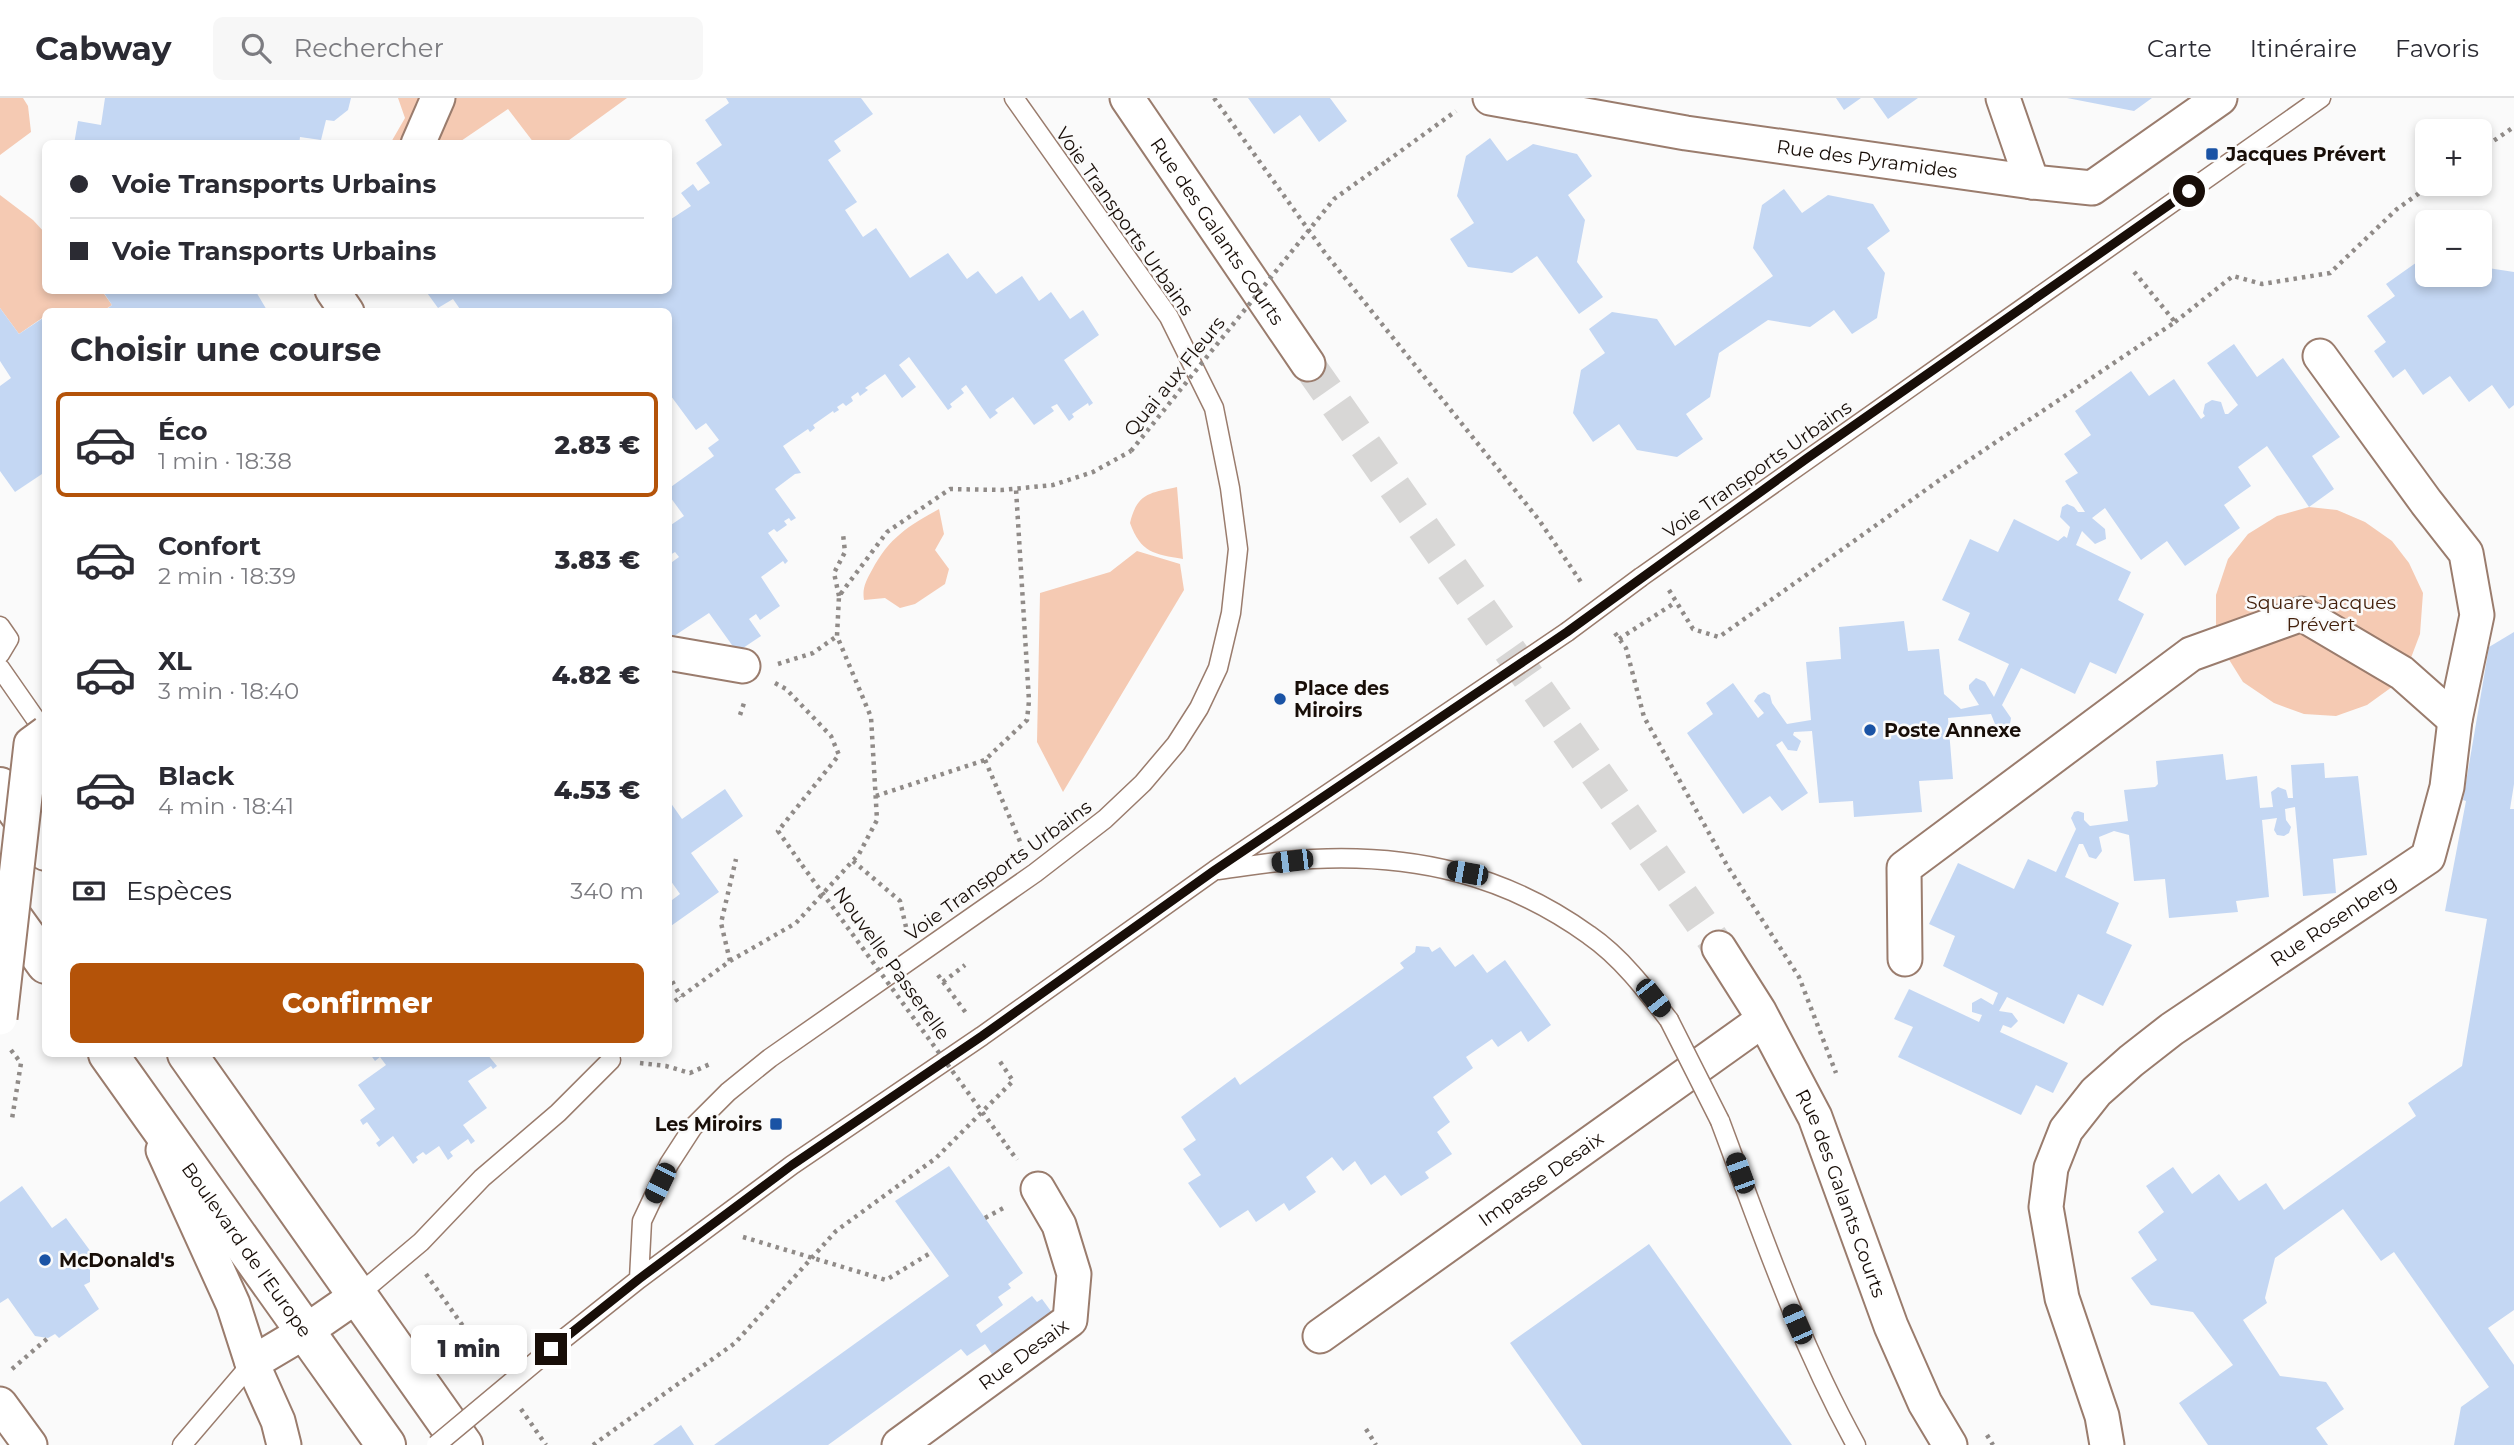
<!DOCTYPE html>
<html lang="fr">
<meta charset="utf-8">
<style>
:root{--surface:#fff;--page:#f7f7f7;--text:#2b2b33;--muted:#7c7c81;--line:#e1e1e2;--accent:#b45309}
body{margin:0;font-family:Montserrat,sans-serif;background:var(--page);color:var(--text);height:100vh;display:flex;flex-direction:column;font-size:26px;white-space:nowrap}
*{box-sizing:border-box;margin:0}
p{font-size:23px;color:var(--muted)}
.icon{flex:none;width:38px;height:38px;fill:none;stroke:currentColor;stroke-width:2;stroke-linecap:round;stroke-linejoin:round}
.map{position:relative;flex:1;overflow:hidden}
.sheet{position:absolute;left:42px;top:210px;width:630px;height:749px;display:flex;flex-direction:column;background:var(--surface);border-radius:10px;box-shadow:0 4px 10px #0003}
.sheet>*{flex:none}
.guide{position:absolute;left:42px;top:42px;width:630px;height:154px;border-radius:10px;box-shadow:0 4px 10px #0003;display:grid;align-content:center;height:154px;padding:0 28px;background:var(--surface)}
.fabs{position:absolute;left:2415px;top:21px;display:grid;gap:14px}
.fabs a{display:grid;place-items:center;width:77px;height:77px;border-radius:10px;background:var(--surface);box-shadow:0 4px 10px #0003;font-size:35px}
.end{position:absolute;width:32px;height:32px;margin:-16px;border:9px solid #180e08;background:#fff;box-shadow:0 0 0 4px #fff}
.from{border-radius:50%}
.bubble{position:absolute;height:49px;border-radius:10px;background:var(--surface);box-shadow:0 4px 10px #0003;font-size:23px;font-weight:800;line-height:49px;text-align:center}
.car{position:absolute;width:21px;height:42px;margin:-21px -10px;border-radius:9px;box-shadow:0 0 5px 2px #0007;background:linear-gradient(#222 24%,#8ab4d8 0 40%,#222 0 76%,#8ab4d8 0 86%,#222 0)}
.guide b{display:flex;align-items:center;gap:24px;height:66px;font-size:26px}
.guide b+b{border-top:2px solid var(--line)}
.guide i{width:18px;height:18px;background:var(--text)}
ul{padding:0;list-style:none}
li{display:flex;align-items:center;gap:21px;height:105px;margin:0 14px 10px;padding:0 14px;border:4px solid transparent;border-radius:10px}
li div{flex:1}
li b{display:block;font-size:26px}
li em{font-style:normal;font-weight:800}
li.active{border-color:var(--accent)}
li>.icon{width:63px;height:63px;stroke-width:1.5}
h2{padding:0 28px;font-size:32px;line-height:84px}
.pay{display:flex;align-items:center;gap:18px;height:77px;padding:0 28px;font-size:26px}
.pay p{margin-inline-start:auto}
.primary-button{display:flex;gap:14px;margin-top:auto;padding:14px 28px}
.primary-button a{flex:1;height:80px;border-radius:10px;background:var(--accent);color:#fff;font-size:28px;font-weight:800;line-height:80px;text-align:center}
header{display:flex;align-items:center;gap:42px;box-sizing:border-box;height:98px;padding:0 35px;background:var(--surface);border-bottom:2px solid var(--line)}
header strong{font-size:33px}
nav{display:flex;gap:38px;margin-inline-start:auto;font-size:24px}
.search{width:490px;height:63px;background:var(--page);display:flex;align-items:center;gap:18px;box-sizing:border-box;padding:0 24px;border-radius:10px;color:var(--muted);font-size:26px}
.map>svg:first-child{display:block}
.green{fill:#f5cab3}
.building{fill:#c4d7f3}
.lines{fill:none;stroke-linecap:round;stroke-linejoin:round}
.street-tunnel{stroke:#d8d7d6;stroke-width:33;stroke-dasharray:33 17;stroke-linecap:butt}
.lane-casing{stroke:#9a7c6d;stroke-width:21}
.street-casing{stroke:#9a7c6d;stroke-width:37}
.secondary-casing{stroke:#9a7c6d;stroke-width:42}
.path{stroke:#908b88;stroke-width:4.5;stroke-dasharray:3.5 5;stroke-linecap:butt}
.lane{stroke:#fff;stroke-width:18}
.street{stroke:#fff;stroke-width:33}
.secondary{stroke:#fff;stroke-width:38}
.lane-bridge-casing{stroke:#9a7c6d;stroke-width:21;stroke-linecap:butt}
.street-bridge-casing{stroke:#9a7c6d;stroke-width:37;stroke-linecap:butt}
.path-bridge{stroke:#908b88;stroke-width:4.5;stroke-dasharray:3.5 5;stroke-linecap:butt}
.lane-bridge{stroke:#fff;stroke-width:18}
.street-bridge{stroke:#fff;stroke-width:33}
.route{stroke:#180e08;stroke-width:9}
.poi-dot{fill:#1a53a5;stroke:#fafafa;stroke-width:2.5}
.labels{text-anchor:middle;stroke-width:5;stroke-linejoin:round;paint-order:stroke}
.poi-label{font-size:19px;font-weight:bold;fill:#180e08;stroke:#fafafa;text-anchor:start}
.street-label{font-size:19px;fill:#180e08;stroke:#fafafa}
.park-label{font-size:19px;fill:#43200b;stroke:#fafafa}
</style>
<header>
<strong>Cabway</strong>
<div class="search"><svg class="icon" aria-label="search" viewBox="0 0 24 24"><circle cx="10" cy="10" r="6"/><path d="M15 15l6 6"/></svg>Rechercher</div>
<nav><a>Carte</a><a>Itinéraire</a><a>Favoris</a></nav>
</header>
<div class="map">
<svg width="2514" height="1347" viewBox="0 0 2514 1347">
<rect width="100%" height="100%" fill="#fafafa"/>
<path class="green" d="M0,0H23L28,8L31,34L0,57Z
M398,0H627L565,45H534L508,11L458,45L390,46L405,20Z
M0,97L33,122L45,135L46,192L102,193L112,207L103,213L46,214L45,218L19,236L0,210Z
M1177,389L1183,461C1154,456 1141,455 1130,425C1137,395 1150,395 1177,389Z
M2309,409L2337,412L2365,424L2392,443L2409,465L2423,495L2420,536L2403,581L2367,607L2336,618L2304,616L2274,605L2243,584L2228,560L2216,533V497L2228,461L2248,436L2277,418Z
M939,411L944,436L935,452L949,471L945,486L915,506L900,510L885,500L864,502C862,490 866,483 872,472C889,440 908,428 939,411Z
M1137,453L1180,466L1184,492L1063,694L1037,644L1040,495L1110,474Z"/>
<path class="building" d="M105,0H351L348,12L334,23L326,22L321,42L300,39L299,46H74L78,23L101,27Z
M726,0H861L873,16L834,43L841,53L828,62L857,104L845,112L863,139L876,130L910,180L948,155L967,181L978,173L996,196L1022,178L1039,203L1051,194L1070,221L1083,212L1099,237L1064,262L1093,305L1089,308L1088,305L1072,316L1074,319L1069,323L1057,306L1051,309L1054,313L1034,327L1013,299L995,312L998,315L990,321L966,287L961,291L964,295L950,306L952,309L948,312L909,259L899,267L916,289L902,300L885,276L865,290L868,292L860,298L858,294L851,299L853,303L846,308L843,305L837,309L839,312L834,315L833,313L813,327L815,330L810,334L808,331L783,348L801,375L795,376L775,391L796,420L791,423L789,420L784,423L787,427L777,434L774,431L768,435L788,463L785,466L783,463L761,479L780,508L760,522L756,516L749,521L761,538L737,554L709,515L668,542V467L679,459L675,454L670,457L668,455V429L684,418L668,396V391L714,358L708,350L719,342L706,325L696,332L668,294V214H462L453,201L438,210L425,192H668V123L691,108L681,95L693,86L698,93L710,85L696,65L722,47L705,22L729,5Z
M1248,0H1330L1347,23L1319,44L1300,17L1274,36Z
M1836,0H1861L1844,12Z
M1873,0H1918L1888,21Z
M2067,0H2152L2134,13Z
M1490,40L1507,63L1533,46L1577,56L1592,78L1568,97L1585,122L1577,164L1603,199L1579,216L1537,158L1512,175L1468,169L1450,141L1474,125L1457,98L1466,58Z
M1784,91L1802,115L1828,97L1873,106L1890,133L1867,150L1885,175L1877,220L1852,236L1834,212L1810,229L1768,222L1719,255L1710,299L1686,316L1703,341L1677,359L1637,352L1619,326L1593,344L1573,315L1581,272L1605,255L1589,231L1612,214L1657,221L1675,248L1773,178L1753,150L1762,107Z
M2427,157V177H2460L2467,186L2488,170L2514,174V307L2509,311L2492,287L2469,304L2450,278L2423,297L2405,271L2393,280L2374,253L2386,244L2367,218L2395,198L2386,186Z
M102,192H255L268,214H103L112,207Z
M0,210L19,236L46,218V380L42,376L15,394L0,373V288L11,280L0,263Z
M2234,246L2257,279L2283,260L2340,339L2312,358L2334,391L2309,409L2267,348L2238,369L2251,388L2224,407L2240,430L2185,468L2167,443L2141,462L2105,410L2092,420L2105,431L2106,441L2095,446L2082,433L2076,447L2131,474L2118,502L2144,516L2116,576L2090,564L2075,596L2021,570L2002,607L2011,620L2010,626L2005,630L1995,626L1991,616L1948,620L1953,681L1919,683L1922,714L1854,719L1853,703L1819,705L1812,633L1794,634L1793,637L1801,643L1797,653L1788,652L1782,643L1776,647L1808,695L1782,713L1770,698L1743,716L1687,635L1713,616L1706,605L1733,585L1758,620L1764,615L1754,603L1758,597L1764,594L1770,597L1772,605L1787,626L1811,622L1806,564L1841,561L1839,529L1904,523L1908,553L1939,551L1944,596L1961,611L1979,607L1969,591V587L1976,580L1985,584L1994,599L2009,566L1960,543L1958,542L1970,515L1942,502L1970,441L1998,454L2014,421L2058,443L2064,438L2067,440L2070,429L2060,419L2062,409L2067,406L2074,409L2078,414H2085L2065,383L2078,375L2064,356L2091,337L2075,313L2131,273L2149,298L2174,281L2201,321L2205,318L2203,315L2205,306L2212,302L2221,304L2225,316H2228L2238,307L2207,265Z
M2514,534V686L2510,711H2514V1212L2488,1230L2514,1267V1347H2454L2461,1309L2489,1289L2394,1154L2381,1163L2343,1111L2275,1160L2265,1200L2267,1205L2243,1222L2280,1278L2326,1284L2344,1311L2316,1330L2328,1347H2208L2179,1305L2233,1267L2193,1214L2151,1207L2131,1180L2157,1162L2138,1134L2164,1114L2146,1088L2173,1069L2192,1096L2219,1076L2239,1103L2266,1085L2284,1112L2416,1018L2408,1005L2462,968L2487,821L2445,813L2466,703L2463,702L2489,549Z
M2223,656L2226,682L2257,678L2260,710L2273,709L2271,694L2278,689L2286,692L2288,700H2293L2291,667L2324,665L2325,680L2358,678L2367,757L2333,761L2336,795L2303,798L2295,709L2285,711L2286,722L2291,729L2289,735L2284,738L2277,737L2274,732L2277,720L2262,722L2269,799L2236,803L2238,814L2169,820L2165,781L2134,783L2129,737L2114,733L2099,739L2102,753L2096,761L2089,759L2083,746H2079L2065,779L2119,805L2106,835L2132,847L2103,908L2078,896L2064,926L2007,899L1999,913L2012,915L2018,923L2011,930L2003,927L2000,934L2068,965L2053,995L2036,987L2021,1017L1898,959L1913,929L1894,921L1909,891L1979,924L1982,917L1972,914V905L1981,900L1993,907L1998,895L1943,868L1955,838L1929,826L1958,765L2014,791L2028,761L2056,774L2076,731L2071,720L2074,714L2078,713L2084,715V722L2090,728L2128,723L2124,692L2155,689L2158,686L2156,663Z
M725,691L743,718L691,755L719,794L668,830V805L680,796L668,779V701L682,721Z
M1416,848L1429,849L1432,854L1440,849L1455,869L1473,856L1487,875L1505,862L1551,927L1528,944L1521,933L1498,949L1492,941L1466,959L1473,970L1433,999L1450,1024L1437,1034L1452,1056L1425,1074L1429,1080L1401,1098L1385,1077L1371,1087L1355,1063L1343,1073L1332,1059L1306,1079L1316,1094L1289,1113L1284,1105L1256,1124L1248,1112L1220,1130L1188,1085L1201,1077L1183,1051L1196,1042L1181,1019L1235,979L1240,987L1404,870L1400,865L1415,854Z
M370,956H487L497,968L493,971L491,968L468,983L487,1010L463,1027L475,1043L471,1046L468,1041L450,1054L453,1058L448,1062L439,1048L426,1057L423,1054L416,1059L418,1062L413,1066L393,1038L379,1049L376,1045L380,1042L367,1024L363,1027L360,1022L375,1011L358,987L386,967L380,959L375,963Z
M949,1068L1023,1175L1008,1186L1011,1190L998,1199L1003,1207L976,1227L981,1235L1032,1198L1037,1204L1042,1201L1053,1216L996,1262L985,1246L967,1258L961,1251L828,1347H714L949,1178L895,1103Z
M22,1088L52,1130L66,1120L94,1158L87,1166L90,1171V1184L84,1187L99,1211L59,1240L55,1236L48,1240L35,1238L8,1200L0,1205V1104Z
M1649,1146L1792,1347H1582L1510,1245Z
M681,1327L694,1347H653Z"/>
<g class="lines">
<path class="street-tunnel" d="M1308,266L1719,850"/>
<defs>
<path id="lane" d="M1641,479L2321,0
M0,528L9,541L0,556
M0,570L46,636
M1218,772C1250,768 1282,762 1313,761C1415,756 1506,777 1589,837C1621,859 1646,892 1669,922
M1720,1023C1762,1135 1798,1242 1856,1347
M639,1181L642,1123L669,1066L693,1029L728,994L770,960L1035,775L1105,721L1143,685L1176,646L1199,610L1218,570L1231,515L1238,451L1230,390L1214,310L1169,219L1014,0
M358,1197L421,1144L482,1080L558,1015L611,962
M551,1251L639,1181L792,1067L982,938L1215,772L1567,534
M182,1347L252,1265"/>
<g id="street">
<path id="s1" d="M1127,0L1308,266"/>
<path id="s2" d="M1490,0L1686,35L2032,84L2092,90L2220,0"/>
<path d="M2003,0L2032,84"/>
<path d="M418,46L438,0"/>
<path d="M332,192L347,214"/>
<path d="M668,555L743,568"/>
<path id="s3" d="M1719,850L1759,913L1815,1019L1891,1228L1925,1305L1950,1347"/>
<path d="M1905,861L1904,770L2191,556L2302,516L2402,575L2455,622"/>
<path d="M163,1052L233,1206L252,1265L278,1323L284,1347"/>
<path id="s4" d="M1320,1238L1763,922"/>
<path d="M252,1265L306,1233L358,1197"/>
<path d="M0,1306L30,1347"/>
<path id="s5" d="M899,1347L1070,1222L1074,1176L1059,1127L1038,1091"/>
<path id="s6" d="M2107,1347L2102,1318L2062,1200L2046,1109L2051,1070L2066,1032L2096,994L2131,963L2172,931L2428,759L2447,689L2455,622L2477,517L2466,455L2426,404L2320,258"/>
</g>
<g id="secondary">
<path d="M0,689L46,753"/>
<path d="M0,802L46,866"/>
<path id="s7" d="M108,956L386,1347"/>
<path d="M187,956L463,1347"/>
</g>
</defs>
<use href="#lane" class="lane-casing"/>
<use href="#street" class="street-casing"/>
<use href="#secondary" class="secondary-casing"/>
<path class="path" d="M1214,0L1325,155L1539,422L1583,487
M2480,52L2514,29
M1387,63L1456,13
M2175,224L2233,178L2262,186L2330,175L2397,111L2432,86
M1669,492L1693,531L1719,539L1941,381L2175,224L2131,170
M839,498L834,475L845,454L843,436
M1615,535L1626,550L1644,619L1728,769L1799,879L1836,975
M1619,541L1676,504
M778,566L813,555L837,538
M775,585L786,591L831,638L839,657L778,733L802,767
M740,617L744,605
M985,662L1022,748
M876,698L985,662L1027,622L1029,603L1016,391
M853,763L900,803L906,829
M730,863L721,825L736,761
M668,876L681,899
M938,877L966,915
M943,884L965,867
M668,908L730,863L796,825L859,756L877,722L871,619L837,538L839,498L887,434L950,391L1002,392L1053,387L1093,374L1131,353
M11,952L21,965L12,1021
M640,965L666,968L690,975L710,966
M1007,1048L1017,1062
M985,1120L1007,1108
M743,1139L886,1182L932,1154
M426,1176L490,1266
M12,1271L48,1240
M521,1311L546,1347
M1366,1331L1376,1347
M1987,1337L1993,1347
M593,1347L735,1245L836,1133L936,1060L1013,983L999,962"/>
<use href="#lane" class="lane"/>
<use href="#street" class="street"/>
<use href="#secondary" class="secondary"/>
<defs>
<path id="lane-bridge" d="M1567,534L1641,479
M1669,922L1720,1023
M436,1347L551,1251"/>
<path id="street-bridge" d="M0,920L31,646L46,635"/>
</defs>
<use href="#lane-bridge" class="lane-bridge-casing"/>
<use href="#street-bridge" class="street-bridge-casing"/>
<path class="path-bridge" d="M1131,353L1334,101L1387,63
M802,767L1007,1048"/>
<use href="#lane-bridge" class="lane-bridge"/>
<use href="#street-bridge" class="street-bridge"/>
</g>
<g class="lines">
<path class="route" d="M551,1251L639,1181L792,1067L982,938L1215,772L1567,534L1806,361L2189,93"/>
</g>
<g class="poi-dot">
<rect x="2205" y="49" width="14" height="14" rx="3.5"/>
<circle cx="1280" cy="601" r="7"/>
<circle cx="1870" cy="632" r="7"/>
<rect x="769" y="1019" width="14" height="14" rx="3.5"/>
<circle cx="45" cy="1162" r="7"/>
</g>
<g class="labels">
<g class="poi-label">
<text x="2226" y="63">Jacques Prévert</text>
<text x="1294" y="597">Place des<tspan x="1294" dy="22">Miroirs</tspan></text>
<text x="1884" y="639">Poste Annexe</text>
<text x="762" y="1033" text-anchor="end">Les Miroirs</text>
<text x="59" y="1169">McDonald's</text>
</g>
<g class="street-label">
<text dy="7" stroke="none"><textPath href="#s2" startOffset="382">Rue des Pyramides</textPath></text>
<text transform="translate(1125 123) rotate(55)" y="7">Voie Transports Urbains</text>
<text dy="7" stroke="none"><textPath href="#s1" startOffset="161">Rue des Galants Courts</textPath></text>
<text transform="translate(1174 278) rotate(-51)" y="7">Quai aux Fleurs</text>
<text transform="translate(1757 371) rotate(-35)" y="7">Voie Transports Urbains</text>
<text transform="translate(998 772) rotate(-36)" y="7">Voie Transports Urbains</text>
<text dy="7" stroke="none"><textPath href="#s6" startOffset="668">Rue Rosenberg</textPath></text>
<text transform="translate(892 865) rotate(54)" y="7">Nouvelle Passerelle</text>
<text dy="7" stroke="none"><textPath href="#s4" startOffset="271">Impasse Desaix</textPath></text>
<text dy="7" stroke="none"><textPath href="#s3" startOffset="275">Rue des Galants Courts</textPath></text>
<text dy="7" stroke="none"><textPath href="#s7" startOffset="240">Boulevard de l'Europe</textPath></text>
<text dy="7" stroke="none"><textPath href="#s5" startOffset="154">Rue Desaix</textPath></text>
</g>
<g class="park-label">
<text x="2321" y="511">Square Jacques<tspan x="2321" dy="22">Prévert</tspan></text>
</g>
</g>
</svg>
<div class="fabs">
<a>+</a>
<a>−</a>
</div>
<i class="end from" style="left:2189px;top:93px"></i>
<i class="end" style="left:551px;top:1251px"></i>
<div class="bubble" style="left:411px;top:1227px;width:116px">1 min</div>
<i class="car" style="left:1292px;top:763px;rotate:263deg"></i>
<i class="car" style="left:1467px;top:775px;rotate:280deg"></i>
<i class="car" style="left:1653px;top:900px;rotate:142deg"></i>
<i class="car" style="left:1740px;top:1075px;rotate:340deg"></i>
<i class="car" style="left:660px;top:1085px;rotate:206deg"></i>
<i class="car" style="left:1797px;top:1226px;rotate:336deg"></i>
<div class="guide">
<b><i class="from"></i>Voie Transports Urbains</b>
<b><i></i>Voie Transports Urbains</b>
</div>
<section class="sheet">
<h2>Choisir une course</h2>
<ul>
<li class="active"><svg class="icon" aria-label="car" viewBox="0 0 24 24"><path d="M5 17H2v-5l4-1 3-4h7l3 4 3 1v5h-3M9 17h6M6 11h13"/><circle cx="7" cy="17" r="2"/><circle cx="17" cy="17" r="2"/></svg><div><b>Éco</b><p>1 min · 18:38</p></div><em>2.83 €</em></li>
<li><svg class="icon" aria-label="car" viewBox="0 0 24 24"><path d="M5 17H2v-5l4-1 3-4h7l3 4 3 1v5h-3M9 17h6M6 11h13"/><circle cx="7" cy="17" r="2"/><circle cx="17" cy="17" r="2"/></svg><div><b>Confort</b><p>2 min · 18:39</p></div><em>3.83 €</em></li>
<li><svg class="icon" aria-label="car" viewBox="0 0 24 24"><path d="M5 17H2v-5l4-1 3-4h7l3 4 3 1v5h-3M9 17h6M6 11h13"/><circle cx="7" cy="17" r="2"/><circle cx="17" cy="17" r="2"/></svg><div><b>XL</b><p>3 min · 18:40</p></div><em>4.82 €</em></li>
<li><svg class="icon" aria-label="car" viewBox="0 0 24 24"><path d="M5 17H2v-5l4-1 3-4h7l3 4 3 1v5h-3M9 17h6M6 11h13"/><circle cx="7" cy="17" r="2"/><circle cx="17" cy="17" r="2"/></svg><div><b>Black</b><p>4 min · 18:41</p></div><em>4.53 €</em></li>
</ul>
<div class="pay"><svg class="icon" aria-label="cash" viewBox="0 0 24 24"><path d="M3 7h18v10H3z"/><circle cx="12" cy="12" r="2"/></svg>Espèces<p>340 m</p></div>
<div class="primary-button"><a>Confirmer</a></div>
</section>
</div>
